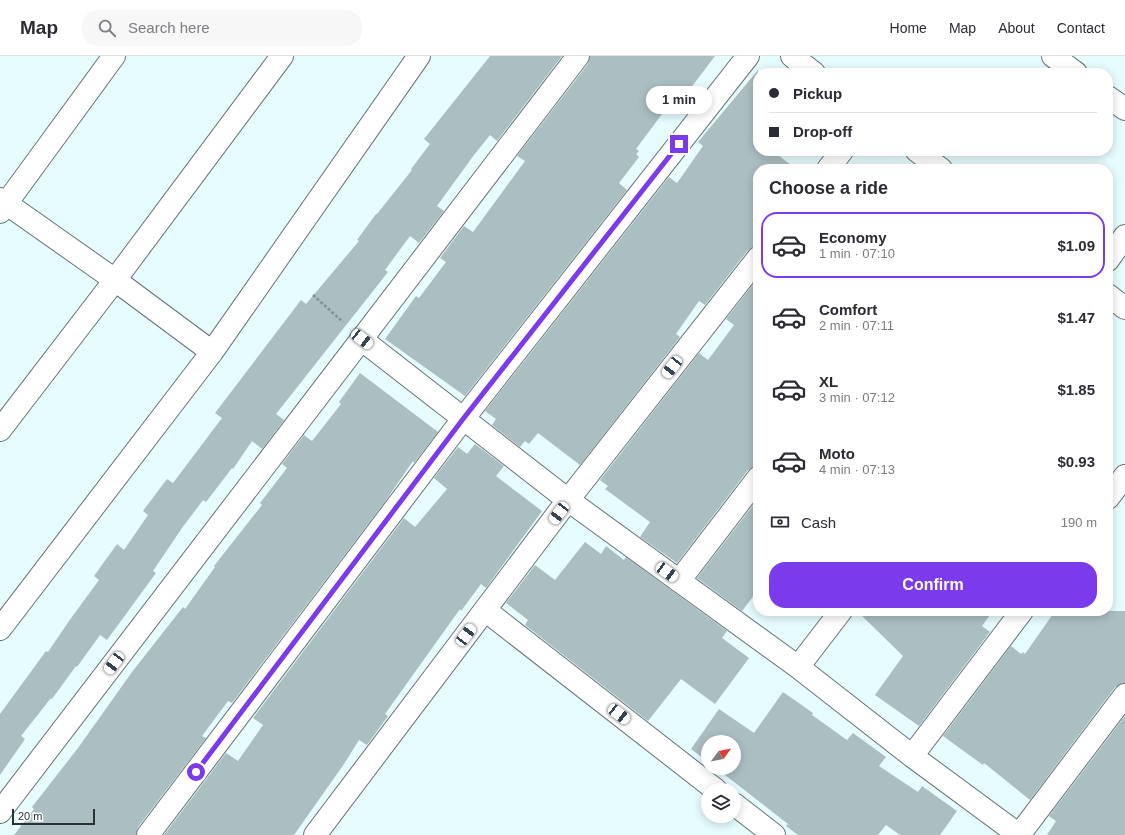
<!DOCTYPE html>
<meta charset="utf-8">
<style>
:root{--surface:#fff;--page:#f7f7f7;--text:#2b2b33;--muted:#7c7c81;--line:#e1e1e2;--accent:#7c3aed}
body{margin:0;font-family:Helvetica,sans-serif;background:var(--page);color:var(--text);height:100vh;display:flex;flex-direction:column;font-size:15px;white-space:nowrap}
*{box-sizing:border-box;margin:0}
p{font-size:13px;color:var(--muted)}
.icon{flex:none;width:22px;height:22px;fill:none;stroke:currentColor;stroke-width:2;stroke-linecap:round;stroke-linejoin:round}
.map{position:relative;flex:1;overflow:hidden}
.drawer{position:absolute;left:753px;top:108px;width:360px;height:452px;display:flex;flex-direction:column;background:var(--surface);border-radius:16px;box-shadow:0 2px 10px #0003}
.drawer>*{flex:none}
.hud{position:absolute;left:753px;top:12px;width:360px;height:88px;border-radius:16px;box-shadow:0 2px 10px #0003;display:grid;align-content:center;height:88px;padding:0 16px;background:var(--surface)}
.needle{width:26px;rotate:58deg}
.fabs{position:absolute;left:701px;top:679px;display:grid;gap:8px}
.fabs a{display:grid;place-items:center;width:40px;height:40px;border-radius:50%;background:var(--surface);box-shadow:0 2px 10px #0003;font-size:20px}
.scale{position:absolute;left:12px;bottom:10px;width:83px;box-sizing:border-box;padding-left:4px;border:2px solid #2a3233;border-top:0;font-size:11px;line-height:14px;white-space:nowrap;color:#2a3233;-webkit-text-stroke:3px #fff;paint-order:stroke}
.end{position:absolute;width:18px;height:18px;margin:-9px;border:5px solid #7c3aed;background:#fff;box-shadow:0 0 0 2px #fff}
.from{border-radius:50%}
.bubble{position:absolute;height:28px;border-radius:14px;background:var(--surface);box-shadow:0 2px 10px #0003;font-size:13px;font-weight:800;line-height:28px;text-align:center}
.car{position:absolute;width:12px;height:24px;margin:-12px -6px;border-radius:5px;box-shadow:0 0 3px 1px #0007;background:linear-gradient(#fff 24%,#345 0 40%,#fff 0 76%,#345 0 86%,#fff 0)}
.hud b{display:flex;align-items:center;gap:14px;height:38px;font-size:15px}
.hud b+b{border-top:1px solid var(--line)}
.hud i{width:10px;height:10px;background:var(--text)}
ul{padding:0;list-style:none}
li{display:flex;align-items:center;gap:12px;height:66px;margin:0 8px 6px;padding:0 8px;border:2px solid transparent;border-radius:16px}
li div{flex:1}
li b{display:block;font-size:15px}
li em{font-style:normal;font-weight:800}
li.current{border-color:var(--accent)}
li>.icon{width:36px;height:36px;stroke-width:1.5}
h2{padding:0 16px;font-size:18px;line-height:48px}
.pay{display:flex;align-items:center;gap:10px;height:44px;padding:0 16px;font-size:15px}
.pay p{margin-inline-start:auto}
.button{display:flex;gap:8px;margin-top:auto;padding:8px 16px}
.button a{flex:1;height:46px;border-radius:16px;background:var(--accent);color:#fff;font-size:16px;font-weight:800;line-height:46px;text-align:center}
header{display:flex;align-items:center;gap:24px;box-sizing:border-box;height:56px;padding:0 20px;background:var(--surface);border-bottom:1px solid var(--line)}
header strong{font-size:19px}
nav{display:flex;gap:22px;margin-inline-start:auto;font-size:14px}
.search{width:280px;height:36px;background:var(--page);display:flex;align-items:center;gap:10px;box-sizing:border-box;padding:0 14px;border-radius:16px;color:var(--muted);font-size:15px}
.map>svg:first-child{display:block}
.building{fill:#abbec2}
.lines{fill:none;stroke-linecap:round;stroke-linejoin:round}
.minor-casing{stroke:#637578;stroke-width:24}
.path{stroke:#829092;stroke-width:2.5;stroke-dasharray:3 2;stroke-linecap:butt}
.minor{stroke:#fff;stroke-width:22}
.route{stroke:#7c3aed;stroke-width:5}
</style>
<header>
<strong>Map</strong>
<div class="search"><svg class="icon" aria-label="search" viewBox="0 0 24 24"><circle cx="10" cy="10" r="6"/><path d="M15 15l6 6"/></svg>Search here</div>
<nav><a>Home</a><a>Map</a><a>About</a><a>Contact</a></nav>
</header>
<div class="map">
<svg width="1125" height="779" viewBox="0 0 1125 779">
<rect width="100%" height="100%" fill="#e7fcff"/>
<path class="building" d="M490,0H562L497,85L490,79L474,99L437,150L444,155L419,187L410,180L385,214L388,216L276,358L284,364L262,393L252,385L233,413L232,412L206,446L203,444L182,472L153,515L156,517L107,584L100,579L77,611L76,610L52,643L51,642L21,680L25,683L0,719V658L46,595L48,596L69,565L99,524L94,520L117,488L124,494L148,459L143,455L167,423L173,427L222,362L215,357L301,244L306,248L359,185L357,184L376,158H377L412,114L411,113L430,88L424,83Z
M590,0H715L671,58L665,54L636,93L639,95L636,98L639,101L619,127L627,134L465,340L385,283L416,240L419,242L446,206L440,202L464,170L473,176L525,105L517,100L588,8Z
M758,14V95H773L796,113H758V190L753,191L748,194L705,249L699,245L676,278L680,281L580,409L538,377L529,388L525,385L520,391L492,369L496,363L485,355L669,121L677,127L703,90L698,86Z
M758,222V410L753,411L748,414L677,507L640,481L650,466L605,433L608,430L600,424L699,297L708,304L734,269L726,263Z
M360,317L438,376L414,407L413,405L384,447L232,647L228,645L202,680L206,682L138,771L136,779H14L34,753L32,751L78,692L132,616L183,551L185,553L215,511L214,510L262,449L260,447L287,412L282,408L304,379L312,385L341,348L339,346Z
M475,388L504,410L496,420L542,455L486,532L481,528L461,555L460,553L385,658L388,660L367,689L359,684L344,708L294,779H164L226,697L238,705L263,669L253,662L404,462L415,471L447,433L434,422L458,391L467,398Z
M758,443V534L742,555L697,522Z
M585,486L601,498L606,490L624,504L626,501L727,575L722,582L749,602L715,648L681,623L648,665L525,569L528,564L506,547L535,509L555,524Z
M857,555H993L982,570L990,576L919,670L875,639L903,600Z
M1055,555H1125V627L1120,628L1115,631L1030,744L984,707L983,709L943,680L1011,590L1021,598L1023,596L1025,598Z
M783,636L813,657L812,659L847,684L853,677L886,701L879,710L918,736L922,730L957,755L940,779H900L886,769L878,779H798L786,770L788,768L716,712H734V686H708V706L691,693L719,653L754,677Z
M1125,660V779H1047L1056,765L1049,760Z"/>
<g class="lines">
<defs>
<path id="minor" d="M792,0L814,17
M1053,0L1076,17
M1108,41L1125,53
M917,95L941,113
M828,113L842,95
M0,143L115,224L212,296
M0,156L114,0
M1108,204L1125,180
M1108,239L1125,252
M361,283L568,444L798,611L912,700L1019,779
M0,374L115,224L282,0
M1108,442L1125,420
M679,525L758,422
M485,554L716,734
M0,573L212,296L419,0
M798,611L841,555
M912,700L1022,555
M734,748L774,779
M0,756L578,0
M148,779L463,363L748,0
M315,779L568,444L758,202
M1019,779L1125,639"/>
</defs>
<use href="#minor" class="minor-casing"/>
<path class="path" d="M313,239L343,266"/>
<use href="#minor" class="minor"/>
</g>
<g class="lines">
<path class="route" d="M196,716L463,363L679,88"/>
</g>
</svg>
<div class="fabs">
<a><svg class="needle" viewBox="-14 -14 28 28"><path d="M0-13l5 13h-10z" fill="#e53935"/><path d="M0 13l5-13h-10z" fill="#7c7c81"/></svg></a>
<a><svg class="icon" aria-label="layers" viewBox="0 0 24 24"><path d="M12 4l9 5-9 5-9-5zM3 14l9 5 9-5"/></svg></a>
</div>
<div class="scale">20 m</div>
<i class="end from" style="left:196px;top:716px"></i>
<i class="end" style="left:679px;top:88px"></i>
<div class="bubble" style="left:646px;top:30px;width:66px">1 min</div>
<i class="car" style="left:362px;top:283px;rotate:128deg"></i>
<i class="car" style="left:672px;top:311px;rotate:218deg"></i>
<i class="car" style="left:559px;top:457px;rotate:217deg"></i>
<i class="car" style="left:667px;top:516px;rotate:126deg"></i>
<i class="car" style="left:466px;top:579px;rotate:37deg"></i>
<i class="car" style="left:114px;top:607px;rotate:217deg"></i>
<i class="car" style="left:619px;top:658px;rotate:128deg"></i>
<div class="hud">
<b><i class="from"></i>Pickup</b>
<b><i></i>Drop-off</b>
</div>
<section class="drawer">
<h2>Choose a ride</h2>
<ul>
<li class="current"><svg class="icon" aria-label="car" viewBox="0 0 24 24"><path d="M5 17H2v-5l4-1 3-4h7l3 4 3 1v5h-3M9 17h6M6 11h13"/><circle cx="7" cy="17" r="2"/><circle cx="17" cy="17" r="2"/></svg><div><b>Economy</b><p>1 min · 07:10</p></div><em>$1.09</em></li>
<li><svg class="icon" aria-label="car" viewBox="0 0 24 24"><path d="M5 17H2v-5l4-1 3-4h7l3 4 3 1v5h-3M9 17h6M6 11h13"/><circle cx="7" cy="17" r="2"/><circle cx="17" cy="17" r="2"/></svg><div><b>Comfort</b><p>2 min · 07:11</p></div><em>$1.47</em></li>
<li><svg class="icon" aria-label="car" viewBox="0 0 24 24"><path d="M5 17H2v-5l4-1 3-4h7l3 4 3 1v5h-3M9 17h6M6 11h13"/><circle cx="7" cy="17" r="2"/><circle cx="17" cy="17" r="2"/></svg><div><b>XL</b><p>3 min · 07:12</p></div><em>$1.85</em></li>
<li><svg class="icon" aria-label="car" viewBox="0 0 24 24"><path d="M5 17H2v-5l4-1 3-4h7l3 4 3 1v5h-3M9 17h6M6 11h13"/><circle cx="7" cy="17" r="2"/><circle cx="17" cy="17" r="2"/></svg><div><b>Moto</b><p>4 min · 07:13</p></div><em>$0.93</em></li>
</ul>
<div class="pay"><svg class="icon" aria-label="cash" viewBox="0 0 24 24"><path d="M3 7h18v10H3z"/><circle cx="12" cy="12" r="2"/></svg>Cash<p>190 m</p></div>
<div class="button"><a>Confirm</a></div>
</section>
</div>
